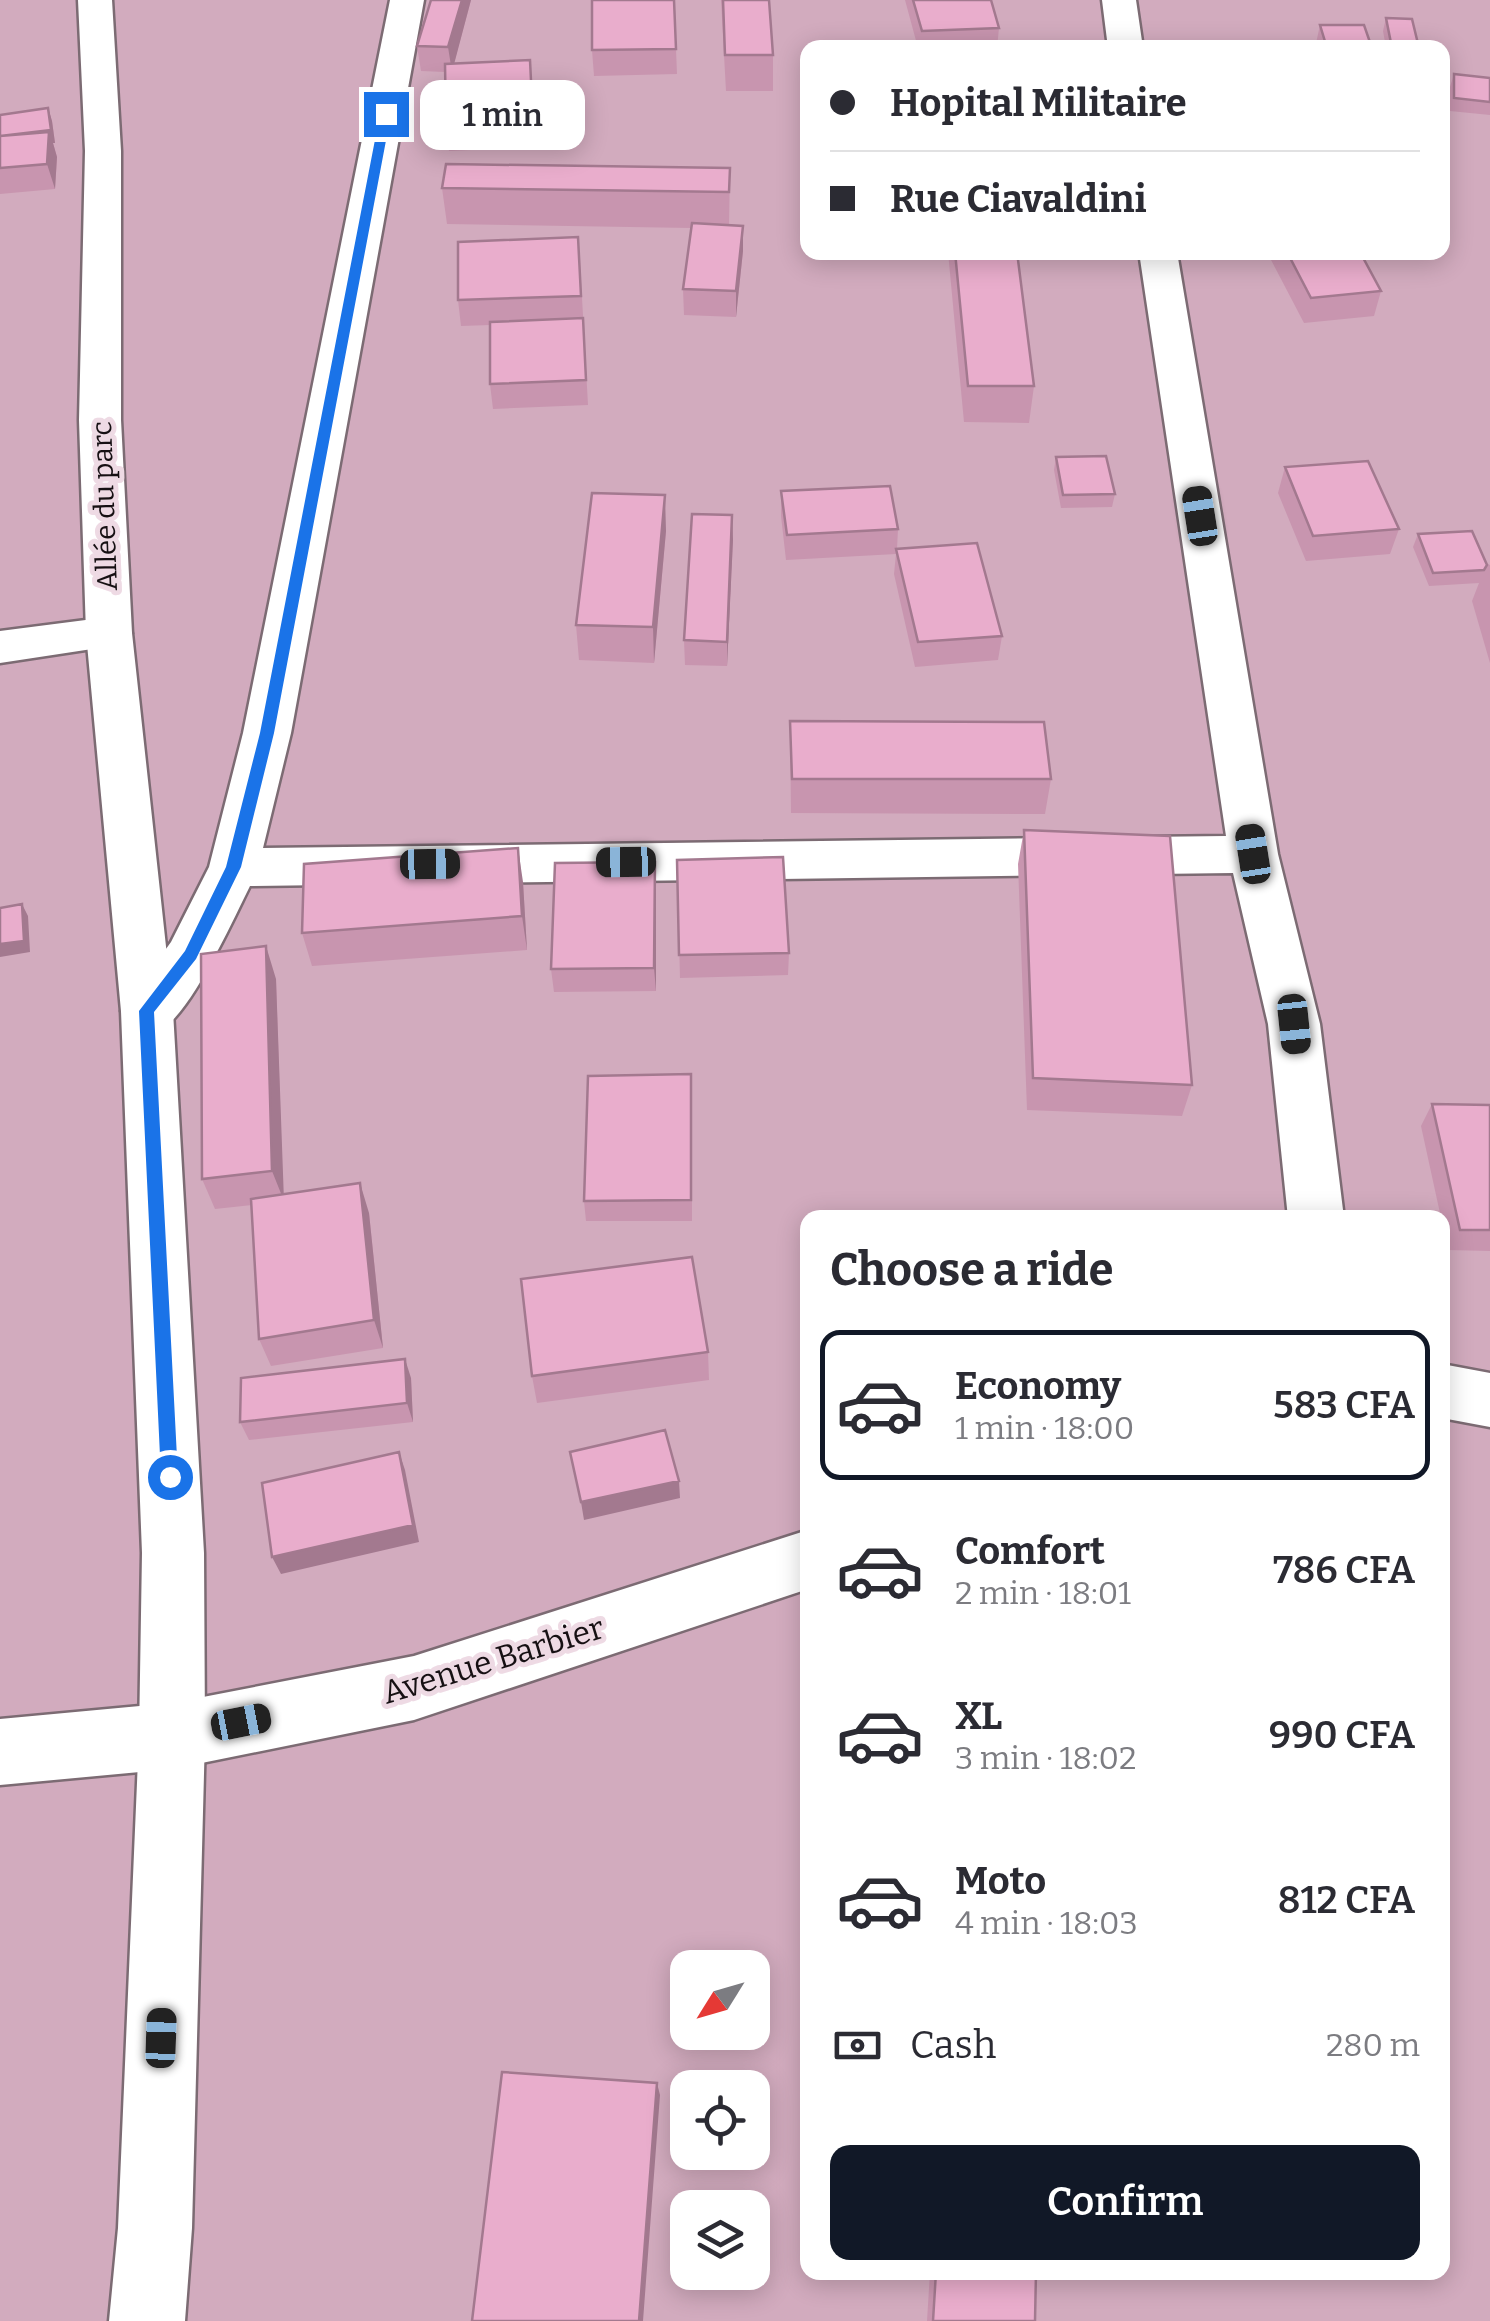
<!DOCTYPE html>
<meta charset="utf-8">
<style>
:root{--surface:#fff;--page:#f2f2f3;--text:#2b2b33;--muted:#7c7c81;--line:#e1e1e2;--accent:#111827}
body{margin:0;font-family:Bitter,serif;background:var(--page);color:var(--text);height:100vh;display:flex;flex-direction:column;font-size:38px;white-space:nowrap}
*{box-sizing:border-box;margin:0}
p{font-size:32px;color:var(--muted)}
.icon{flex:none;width:55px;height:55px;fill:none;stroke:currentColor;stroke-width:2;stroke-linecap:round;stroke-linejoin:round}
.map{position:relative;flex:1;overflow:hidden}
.drawer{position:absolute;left:800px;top:1210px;width:650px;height:1070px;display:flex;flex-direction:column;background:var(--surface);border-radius:20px;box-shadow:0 5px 25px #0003}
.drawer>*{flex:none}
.top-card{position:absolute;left:800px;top:40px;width:650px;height:220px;border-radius:20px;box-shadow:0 5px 25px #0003;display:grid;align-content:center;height:220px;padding:0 30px;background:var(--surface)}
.needle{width:65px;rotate:233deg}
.controls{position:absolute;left:670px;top:1950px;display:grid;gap:20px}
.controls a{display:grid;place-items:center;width:100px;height:100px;border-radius:20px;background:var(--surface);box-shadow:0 5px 25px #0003;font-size:50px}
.end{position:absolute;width:45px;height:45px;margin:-22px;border:12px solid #1a73e8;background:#fff;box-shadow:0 0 0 5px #fff}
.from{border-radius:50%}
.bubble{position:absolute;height:70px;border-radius:20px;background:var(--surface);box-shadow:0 5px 25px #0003;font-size:32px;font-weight:600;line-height:70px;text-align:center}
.car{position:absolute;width:30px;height:60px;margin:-30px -15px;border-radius:12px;box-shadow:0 0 8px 2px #0007;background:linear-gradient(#222 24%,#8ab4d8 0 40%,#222 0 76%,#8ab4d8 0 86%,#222 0)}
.top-card b{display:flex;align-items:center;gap:35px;height:95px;font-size:38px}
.top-card b+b{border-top:2px solid var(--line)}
.top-card i{width:25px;height:25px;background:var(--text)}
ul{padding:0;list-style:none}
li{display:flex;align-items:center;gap:30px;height:150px;margin:0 20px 15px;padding:0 10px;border:5px solid transparent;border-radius:20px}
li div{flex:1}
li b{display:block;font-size:38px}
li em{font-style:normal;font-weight:600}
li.selected{border-color:var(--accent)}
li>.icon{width:90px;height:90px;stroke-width:1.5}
h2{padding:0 30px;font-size:45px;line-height:120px}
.pay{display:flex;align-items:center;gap:25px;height:110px;padding:0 30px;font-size:38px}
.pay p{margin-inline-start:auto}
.primary-button{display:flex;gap:20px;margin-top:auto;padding:20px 30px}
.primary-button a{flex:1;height:115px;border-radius:20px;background:var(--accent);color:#fff;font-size:40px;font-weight:600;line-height:115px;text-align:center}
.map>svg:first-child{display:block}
.green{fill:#d2abbe;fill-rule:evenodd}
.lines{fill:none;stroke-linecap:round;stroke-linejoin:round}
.street-casing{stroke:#7c6b73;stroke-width:5}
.secondary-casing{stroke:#7c6b73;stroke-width:5}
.street{fill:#fff;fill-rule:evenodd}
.secondary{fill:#fff;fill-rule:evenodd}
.wall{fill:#c895af}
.shaded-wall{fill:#a3798f}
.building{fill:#e9adcc;stroke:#a3798f;stroke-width:2.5}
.route{fill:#1a73e8}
.labels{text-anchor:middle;stroke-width:10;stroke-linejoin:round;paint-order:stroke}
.far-street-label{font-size:28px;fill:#161013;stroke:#eedae4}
.street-label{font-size:32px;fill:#161013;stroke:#eedae4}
</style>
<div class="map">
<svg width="1490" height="2321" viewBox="0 0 1490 2321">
<rect width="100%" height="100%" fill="#eedae4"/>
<path class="green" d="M0,0H1490V2321H0ZM808,48H1442V252H808ZM808,1218H1442V2272H808ZM688,1968H752V2032H688ZM688,2088H752V2152H688ZM688,2208H752V2272H688Z"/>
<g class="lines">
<defs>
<path id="street" d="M390,0H424L291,733L263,848L1226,836L1139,252H1177L1278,854L1320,1024L1344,1218H1288L1268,1024L1233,873L250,886C233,920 195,1004 166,1026C154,1034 141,1030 128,1026L121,1011L171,942L209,867L243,733Z
M1102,0H1136L1143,48H1108Z
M109,617L125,622L132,633L125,644L0,663V631Z
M1442,1364L1490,1373V1427L1442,1418Z
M808,1530V1589L414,1720L172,1769L0,1785V1719L172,1703L414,1656Z"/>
<path id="secondary" d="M78,0H112L121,151V420L132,633L173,1011L204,1553L205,1736L192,2228L185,2321H109L118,2228L139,1736L142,1553L121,1011L86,633L79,420L85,151Z"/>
</defs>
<use href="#street" class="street-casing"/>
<use href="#secondary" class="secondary-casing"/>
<use href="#street" class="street"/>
<use href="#secondary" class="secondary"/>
</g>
<path class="wall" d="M431,0H471L454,63L530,60L535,147L449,151L446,126L445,72L421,71L417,46Z
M674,0L677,74L594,76L592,50Z
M721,0H769L773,55V91H726Z
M905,0H991L999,28L997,48H918Z
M1386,18L1419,48H1386L1383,31Z
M1320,25L1372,48H1315Z
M1454,74L1490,78V115L1450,111V87Z
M48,108L52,121L55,143H53L57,157L55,189L0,194V115Z
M730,168L729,225L743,226V251L736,317L684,315L683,289L691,228L447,224L442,188Z
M948,252H1017L1034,386L1029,423L964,422Z
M1272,252H1360L1381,291L1374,316L1304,323L1270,258Z
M580,262L588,405L493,409L490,384V325L461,326L458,300Z
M1056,457L1115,494L1112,507L1061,508L1054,470Z
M1285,467L1399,529L1390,554L1306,561L1278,493Z
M781,491L898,529L897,549L1002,636L998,660L915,667L894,574L896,554L786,560L781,516Z
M666,531L654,663L579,660L576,625Z
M1418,534L1490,565V663L1472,601L1479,583L1429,586L1413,547Z
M733,540L727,666L685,665L684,640Z
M790,721L1051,779L1045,814L791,813Z
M1024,830L1192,1085L1182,1116L1027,1110L1018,864Z
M677,860L789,953L788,975L680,978Z
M655,862L656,991L554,992L551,969Z
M523,882L527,950L312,966L302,933Z
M276,979L283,1194L369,1213L383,1348L271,1366L259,1339L252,1205L215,1209L202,1179Z
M692,1096V1221H586L584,1201Z
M1432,1104L1490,1105V1251L1448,1250L1421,1126Z
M708,1352L709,1380L537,1403L532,1376Z
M411,1378L413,1422L249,1440L240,1422Z
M930,2272H1036L1035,2321H927Z"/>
<path class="shaded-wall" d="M462,0H471L452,72L448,47Z
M48,108L52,121L55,143H53L57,157L55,189L47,164L0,150Z
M743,226V251L736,317V291Z
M665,495L666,531L654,663L653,627Z
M732,515L733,540L727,666V642Z
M518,848L523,882L527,950L522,916Z
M655,862L656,886V991L654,968Z
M22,904L28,916L30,952L0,957V944Z
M266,946L276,979L284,1201L272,1171Z
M360,1183L369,1213L383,1348L374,1320Z
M405,1359L411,1378L413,1422L407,1403Z
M399,1452L405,1470L419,1542L281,1574L272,1557Z
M679,1481L680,1498L584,1520L581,1502Z
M657,2083L660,2095L643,2321H639Z"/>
<path class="building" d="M431,0H462L448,47L417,46Z
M592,0H674L676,49L592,50Z
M723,0H769L773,55H725Z
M913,0H991L999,28L922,31Z
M1386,18L1412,19L1419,48H1392Z
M1320,25H1364L1372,48H1327Z
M530,60L533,122L446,126L445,64Z
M1454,74L1490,78V102L1454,98Z
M48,108L51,130L0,136V115Z
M49,132L47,164L0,168V136Z
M446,164L730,168L729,192L442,188Z
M692,223L743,226L736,291L683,289Z
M578,237L581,296L458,300V242Z
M955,252H1017L1034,386H968Z
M1287,252H1360L1381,291L1311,298Z
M583,318L586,380L490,384V322Z
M1106,456L1115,494L1063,495L1056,457Z
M1368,461L1399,529L1313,536L1285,467Z
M890,486L898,529L787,535L781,491Z
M592,493L665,495L653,627L576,625Z
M692,514L732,515L727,642L684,640Z
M1472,531L1487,565L1484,570L1433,573L1418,534Z
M977,543L1002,636L918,642L896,549Z
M790,721L1044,722L1051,779H792Z
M1024,830L1170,836L1192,1085L1033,1078Z
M518,848L522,916L302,933L304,864Z
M783,857L789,953L679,955L677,860Z
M655,862L654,968L551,969L555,863Z
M22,904L24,941L0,944V908Z
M266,946L272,1171L202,1179L201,954Z
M691,1074V1200L584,1201L588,1076Z
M1432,1104L1490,1105V1230H1460Z
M360,1183L374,1320L259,1339L251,1199Z
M692,1257L708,1352L532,1376L521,1279Z
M405,1359L407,1403L240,1422L241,1378Z
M665,1430L679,1481L581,1502L570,1452Z
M399,1452L413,1525L272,1557L262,1483Z
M502,2072L657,2083L639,2321H472Z
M936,2272H1036L1035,2321H933Z"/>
<path class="route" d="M386,111L391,114L274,733L241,867L196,959L154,1012L178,1477L170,1486L161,1477L139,1011L185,951L226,867L260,733L380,114Z"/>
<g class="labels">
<g class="far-street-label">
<text transform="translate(104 506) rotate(-92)" y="10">Allée du parc</text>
</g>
<g class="street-label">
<text transform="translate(493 1660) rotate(-17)" y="11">Avenue Barbier</text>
</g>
</g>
</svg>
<div class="controls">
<a><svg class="needle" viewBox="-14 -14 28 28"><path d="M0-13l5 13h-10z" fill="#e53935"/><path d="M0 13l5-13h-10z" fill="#7c7c81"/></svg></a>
<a><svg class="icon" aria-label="locate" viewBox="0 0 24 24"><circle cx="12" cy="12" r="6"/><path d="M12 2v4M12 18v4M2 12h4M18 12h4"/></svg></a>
<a><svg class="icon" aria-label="layers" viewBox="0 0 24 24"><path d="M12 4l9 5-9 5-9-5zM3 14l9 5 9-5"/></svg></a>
</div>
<i class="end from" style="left:170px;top:1477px"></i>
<i class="end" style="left:386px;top:114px"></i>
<div class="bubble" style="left:420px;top:80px;width:165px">1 min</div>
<i class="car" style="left:1200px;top:516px;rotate:351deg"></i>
<i class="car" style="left:1253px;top:854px;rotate:351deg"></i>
<i class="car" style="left:626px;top:862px;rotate:269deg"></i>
<i class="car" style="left:430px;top:864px;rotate:89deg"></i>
<i class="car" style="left:1294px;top:1024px;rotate:174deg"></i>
<i class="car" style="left:241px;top:1722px;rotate:79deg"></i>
<i class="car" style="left:161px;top:2038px;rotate:2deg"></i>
<div class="top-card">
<b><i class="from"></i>Hopital Militaire</b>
<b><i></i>Rue Ciavaldini</b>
</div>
<section class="drawer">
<h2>Choose a ride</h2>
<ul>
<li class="selected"><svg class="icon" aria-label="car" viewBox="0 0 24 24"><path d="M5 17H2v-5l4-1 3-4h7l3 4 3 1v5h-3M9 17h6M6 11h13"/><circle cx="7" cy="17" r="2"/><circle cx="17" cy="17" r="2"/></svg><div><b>Economy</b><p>1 min · 18:00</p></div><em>583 CFA</em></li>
<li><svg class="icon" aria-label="car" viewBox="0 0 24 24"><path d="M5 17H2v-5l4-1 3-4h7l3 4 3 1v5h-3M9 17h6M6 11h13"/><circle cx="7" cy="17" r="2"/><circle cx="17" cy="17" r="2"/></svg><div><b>Comfort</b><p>2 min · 18:01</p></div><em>786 CFA</em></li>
<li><svg class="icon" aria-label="car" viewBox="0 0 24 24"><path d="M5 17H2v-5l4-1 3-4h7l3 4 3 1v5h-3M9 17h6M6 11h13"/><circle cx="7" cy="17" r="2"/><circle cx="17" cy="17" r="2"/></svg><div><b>XL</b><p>3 min · 18:02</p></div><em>990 CFA</em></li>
<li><svg class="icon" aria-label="car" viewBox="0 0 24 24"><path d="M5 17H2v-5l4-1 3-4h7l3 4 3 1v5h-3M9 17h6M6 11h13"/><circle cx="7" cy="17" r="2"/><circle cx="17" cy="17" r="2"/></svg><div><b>Moto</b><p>4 min · 18:03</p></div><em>812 CFA</em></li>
</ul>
<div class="pay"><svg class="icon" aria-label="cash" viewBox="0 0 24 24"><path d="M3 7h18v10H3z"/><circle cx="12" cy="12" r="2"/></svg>Cash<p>280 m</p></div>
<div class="primary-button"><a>Confirm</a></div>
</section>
</div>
